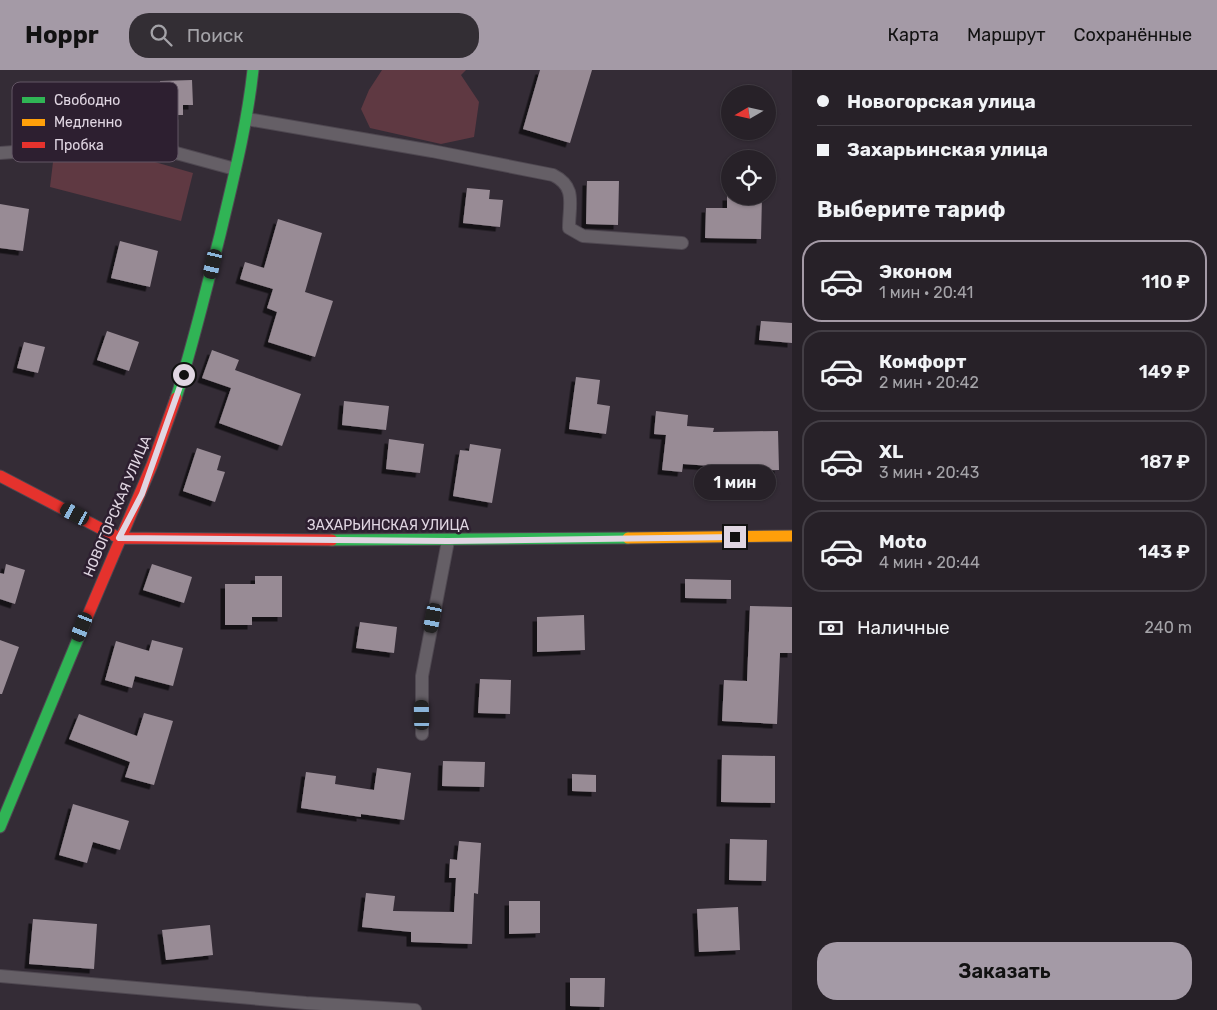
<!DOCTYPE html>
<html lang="ru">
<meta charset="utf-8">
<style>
:root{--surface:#272128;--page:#332e34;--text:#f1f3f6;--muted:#a4a3a8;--line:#433e45;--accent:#a49aa6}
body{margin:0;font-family:Rubik,sans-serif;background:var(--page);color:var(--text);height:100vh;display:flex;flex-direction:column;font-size:19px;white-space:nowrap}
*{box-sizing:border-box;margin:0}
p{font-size:16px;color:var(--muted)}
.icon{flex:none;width:28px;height:28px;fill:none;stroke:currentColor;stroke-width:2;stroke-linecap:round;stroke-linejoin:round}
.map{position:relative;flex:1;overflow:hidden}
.details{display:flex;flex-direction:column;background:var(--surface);width:425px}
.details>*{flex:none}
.banner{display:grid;align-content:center;height:110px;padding:0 25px;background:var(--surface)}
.needle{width:32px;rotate:261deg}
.fabs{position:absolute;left:721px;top:15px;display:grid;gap:10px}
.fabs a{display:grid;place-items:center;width:55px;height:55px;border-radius:50%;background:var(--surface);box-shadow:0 1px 4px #0004,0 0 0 1px var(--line);font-size:25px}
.end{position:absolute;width:22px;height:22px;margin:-11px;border:6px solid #e0d6e2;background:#111;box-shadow:0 0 0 2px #111}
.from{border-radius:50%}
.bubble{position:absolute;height:35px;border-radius:18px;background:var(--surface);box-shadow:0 1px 4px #0004,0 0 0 1px var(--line);font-size:16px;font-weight:600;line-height:35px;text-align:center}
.car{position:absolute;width:15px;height:30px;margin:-15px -8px;border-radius:6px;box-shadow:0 0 4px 1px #0007;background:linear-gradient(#222 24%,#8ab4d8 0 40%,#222 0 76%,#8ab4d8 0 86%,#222 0)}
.banner b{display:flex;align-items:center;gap:18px;height:48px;font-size:19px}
.banner b+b{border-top:1px solid var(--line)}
.banner i{width:12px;height:12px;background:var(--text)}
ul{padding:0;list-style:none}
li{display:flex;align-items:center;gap:15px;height:82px;margin:0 10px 8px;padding:0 15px;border:2px solid var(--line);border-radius:20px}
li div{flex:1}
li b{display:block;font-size:19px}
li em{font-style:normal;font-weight:600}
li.on{border-color:var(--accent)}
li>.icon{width:45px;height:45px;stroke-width:1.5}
h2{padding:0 25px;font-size:22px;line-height:60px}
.pay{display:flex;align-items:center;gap:12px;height:55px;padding:0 25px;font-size:19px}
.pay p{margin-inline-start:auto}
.action{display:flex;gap:10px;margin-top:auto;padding:10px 25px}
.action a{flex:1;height:58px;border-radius:20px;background:var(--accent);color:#111;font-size:20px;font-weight:600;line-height:58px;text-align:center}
header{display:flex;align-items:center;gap:30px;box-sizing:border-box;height:70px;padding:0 25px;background:var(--accent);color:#111}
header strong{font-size:24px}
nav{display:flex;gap:28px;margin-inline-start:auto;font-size:18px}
.search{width:350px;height:45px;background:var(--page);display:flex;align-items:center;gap:12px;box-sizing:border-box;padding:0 18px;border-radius:20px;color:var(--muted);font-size:19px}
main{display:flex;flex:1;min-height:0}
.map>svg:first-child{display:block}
.green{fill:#5f3942}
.building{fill:#988b95;filter:url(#shadow)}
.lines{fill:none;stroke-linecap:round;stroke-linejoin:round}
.lane-casing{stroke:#4f4851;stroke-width:14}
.fast-casing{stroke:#4f4851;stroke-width:13}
.slow-casing{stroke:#4f4851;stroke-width:13}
.jam-casing{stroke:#4f4851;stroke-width:13}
.lane{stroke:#655f66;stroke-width:12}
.fast{stroke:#30b455;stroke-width:11}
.slow{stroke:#ff9f0a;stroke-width:11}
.jam{stroke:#e5322d;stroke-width:11}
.route{stroke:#e0d6e2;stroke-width:6}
.labels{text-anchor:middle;stroke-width:5;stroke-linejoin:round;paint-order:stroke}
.street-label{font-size:14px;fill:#e0d6e2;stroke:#2d1f30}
.key{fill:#2d1f30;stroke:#635665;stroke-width:1}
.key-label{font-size:14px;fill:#e0d6e2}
</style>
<header>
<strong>Hoppr</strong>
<div class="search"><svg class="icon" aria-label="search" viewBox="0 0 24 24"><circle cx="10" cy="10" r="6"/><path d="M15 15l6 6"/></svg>Поиск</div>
<nav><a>Карта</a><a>Маршрут</a><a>Сохранённые</a></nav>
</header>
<main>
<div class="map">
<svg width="792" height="940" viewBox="0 0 792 940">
<defs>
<filter id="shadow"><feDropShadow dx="-4.5" dy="4.5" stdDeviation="0" flood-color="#0009"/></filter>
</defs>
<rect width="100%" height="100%" fill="#342c36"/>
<path class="green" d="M382,0H466L461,5L479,32L474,67L441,74L370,58L361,39L369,20Z
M134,86L193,103L181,151L50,117L53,92Z"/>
<path class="building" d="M540,0H592L570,73L523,59Z
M192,10L193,35H183V45H161L160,11Z
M587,111H619L618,155L586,154Z
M467,118L490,120L489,129L503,130L500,157L463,153Z
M727,126H762L761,169L705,168L706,138H727Z
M0,134L29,139L23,181L0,178Z
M278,149L322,163L305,222L333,231L315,287L268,272L277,242L267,238L273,219L240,209L245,192L264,198Z
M120,171L158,181L150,217L111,208Z
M761,251L792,253V273L759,270Z
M107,261L139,272L129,301L97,290Z
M24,272L45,277L38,303L17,298Z
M212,280L239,290L235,300L301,324L282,376L219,353L231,318L202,308Z
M576,307L600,310L597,334L610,336L606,364L569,359Z
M344,331L389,336L386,360L342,355Z
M656,341L688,345L687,356L714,358L713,362L778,361L779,400L725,401V397L683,394L682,402L662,400L666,365L654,364Z
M389,369L424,374L420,403L386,399Z
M470,374L501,379L492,433L453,426L460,380L469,381Z
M197,378L221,386L217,400L225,402L215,432L183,421Z
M6,494L25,500L15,534L0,529V503L4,504Z
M152,494L192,507L184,533L143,520Z
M255,506H282V547H252V555H225V514H255Z
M685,509L731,510V529L685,528Z
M750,536L792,537V583H780L777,654L722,651L724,610L747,611Z
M584,545L585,580L537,582V547Z
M360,552L397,557L394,583L356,578Z
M0,570L19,577L2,624H0Z
M152,570L183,578L173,616L135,606L132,618L105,610L116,571L149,581Z
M480,609L511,610L510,644L478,643Z
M144,643L173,651L154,715L125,707L130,692L69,669L79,644L137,666Z
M722,685L775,686V733L721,732Z
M443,691L485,692L484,717L442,716Z
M377,698L411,703L404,750L361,744V747L301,738L306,702L336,706L335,714L374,720Z
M572,704L596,705V722L572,721Z
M73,734L129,751L120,780L93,772L87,793L59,785Z
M730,769L767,770L766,811L729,810Z
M459,771L481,773L478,824L474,823L472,874L411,872V862L362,857L366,823L395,826L393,841L454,842L456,808H449L450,789L457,790Z
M509,831H540V863L509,864Z
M738,837L740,880L699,882L697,839Z
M33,849L97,854L94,899L29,894Z
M210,855L213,885L166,890L162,860Z
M570,908H605L604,937L570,936Z"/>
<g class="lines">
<defs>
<path id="lane" d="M247,49L432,81L553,105C577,117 569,134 569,158L583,166L682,173
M0,83L123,74L154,77L235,99
M422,664V606L448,471
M0,906L306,933L415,940"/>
<path id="fast" d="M176,328C193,275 206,220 220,165C233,110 247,56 253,0
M332,470L628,468
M0,757L85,552"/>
<path id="slow" d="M628,468L792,466"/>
<path id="jam" d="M0,406L119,468L332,470
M85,552L152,395L176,328"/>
</defs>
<use href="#lane" class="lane-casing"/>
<use href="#fast" class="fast-casing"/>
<use href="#slow" class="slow-casing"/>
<use href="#jam" class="jam-casing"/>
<use href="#lane" class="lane"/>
<use href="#fast" class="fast"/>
<use href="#slow" class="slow"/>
<use href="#jam" class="jam"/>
</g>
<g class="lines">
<path class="route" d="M184,305L142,424L119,468L448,471L735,467"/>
</g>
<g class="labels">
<g class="street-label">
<text transform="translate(117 436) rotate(-67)" y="5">НОВОГОРСКАЯ УЛИЦА</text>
<text x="388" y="460">ЗАХАРЬИНСКАЯ УЛИЦА</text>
</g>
</g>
<rect x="12" y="12" width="166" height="80" rx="8" class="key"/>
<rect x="22" y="27" width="23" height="6" fill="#30b455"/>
<rect x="22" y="49" width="23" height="7" fill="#ff9f0a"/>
<rect x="22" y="72" width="23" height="6" fill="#e5322d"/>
<g class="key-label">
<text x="54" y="35">Свободно</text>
<text x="54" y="57">Медленно</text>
<text x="54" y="80">Пробка</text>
</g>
</svg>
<div class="fabs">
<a><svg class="needle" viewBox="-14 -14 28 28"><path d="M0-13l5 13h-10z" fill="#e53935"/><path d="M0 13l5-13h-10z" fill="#a4a3a8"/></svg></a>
<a><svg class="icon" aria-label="locate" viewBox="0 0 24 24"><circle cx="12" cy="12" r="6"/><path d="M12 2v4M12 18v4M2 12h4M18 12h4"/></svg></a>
</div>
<i class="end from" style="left:184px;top:305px"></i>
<i class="end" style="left:735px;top:467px"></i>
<div class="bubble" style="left:694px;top:395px;width:82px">1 мин</div>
<i class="car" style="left:213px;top:194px;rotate:193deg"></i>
<i class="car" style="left:75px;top:444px;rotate:298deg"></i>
<i class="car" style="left:433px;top:548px;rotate:191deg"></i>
<i class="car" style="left:82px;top:557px;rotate:202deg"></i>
<i class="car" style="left:422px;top:645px;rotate:359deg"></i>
</div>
<section class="details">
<div class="banner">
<b><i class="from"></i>Новогорская улица</b>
<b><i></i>Захарьинская улица</b>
</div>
<h2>Выберите тариф</h2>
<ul>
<li class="on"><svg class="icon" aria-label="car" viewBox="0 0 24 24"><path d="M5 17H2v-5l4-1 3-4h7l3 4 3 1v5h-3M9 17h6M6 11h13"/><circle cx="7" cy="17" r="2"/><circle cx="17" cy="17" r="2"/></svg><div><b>Эконом</b><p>1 мин · 20:41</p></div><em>110 ₽</em></li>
<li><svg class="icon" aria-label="car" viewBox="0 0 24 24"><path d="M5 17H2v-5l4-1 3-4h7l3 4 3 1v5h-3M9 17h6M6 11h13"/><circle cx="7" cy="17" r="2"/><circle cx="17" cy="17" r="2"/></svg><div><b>Комфорт</b><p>2 мин · 20:42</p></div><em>149 ₽</em></li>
<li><svg class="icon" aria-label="car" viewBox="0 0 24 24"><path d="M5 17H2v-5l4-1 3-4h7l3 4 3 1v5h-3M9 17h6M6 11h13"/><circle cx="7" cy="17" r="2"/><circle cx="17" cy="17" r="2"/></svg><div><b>XL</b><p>3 мин · 20:43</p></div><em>187 ₽</em></li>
<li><svg class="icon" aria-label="car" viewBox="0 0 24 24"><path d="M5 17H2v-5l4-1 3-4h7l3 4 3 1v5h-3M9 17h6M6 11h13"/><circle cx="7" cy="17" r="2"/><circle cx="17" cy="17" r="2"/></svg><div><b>Moto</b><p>4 мин · 20:44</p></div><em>143 ₽</em></li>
</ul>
<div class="pay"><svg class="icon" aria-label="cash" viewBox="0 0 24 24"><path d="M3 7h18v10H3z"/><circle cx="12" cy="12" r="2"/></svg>Наличные<p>240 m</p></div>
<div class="action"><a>Заказать</a></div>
</section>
</main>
